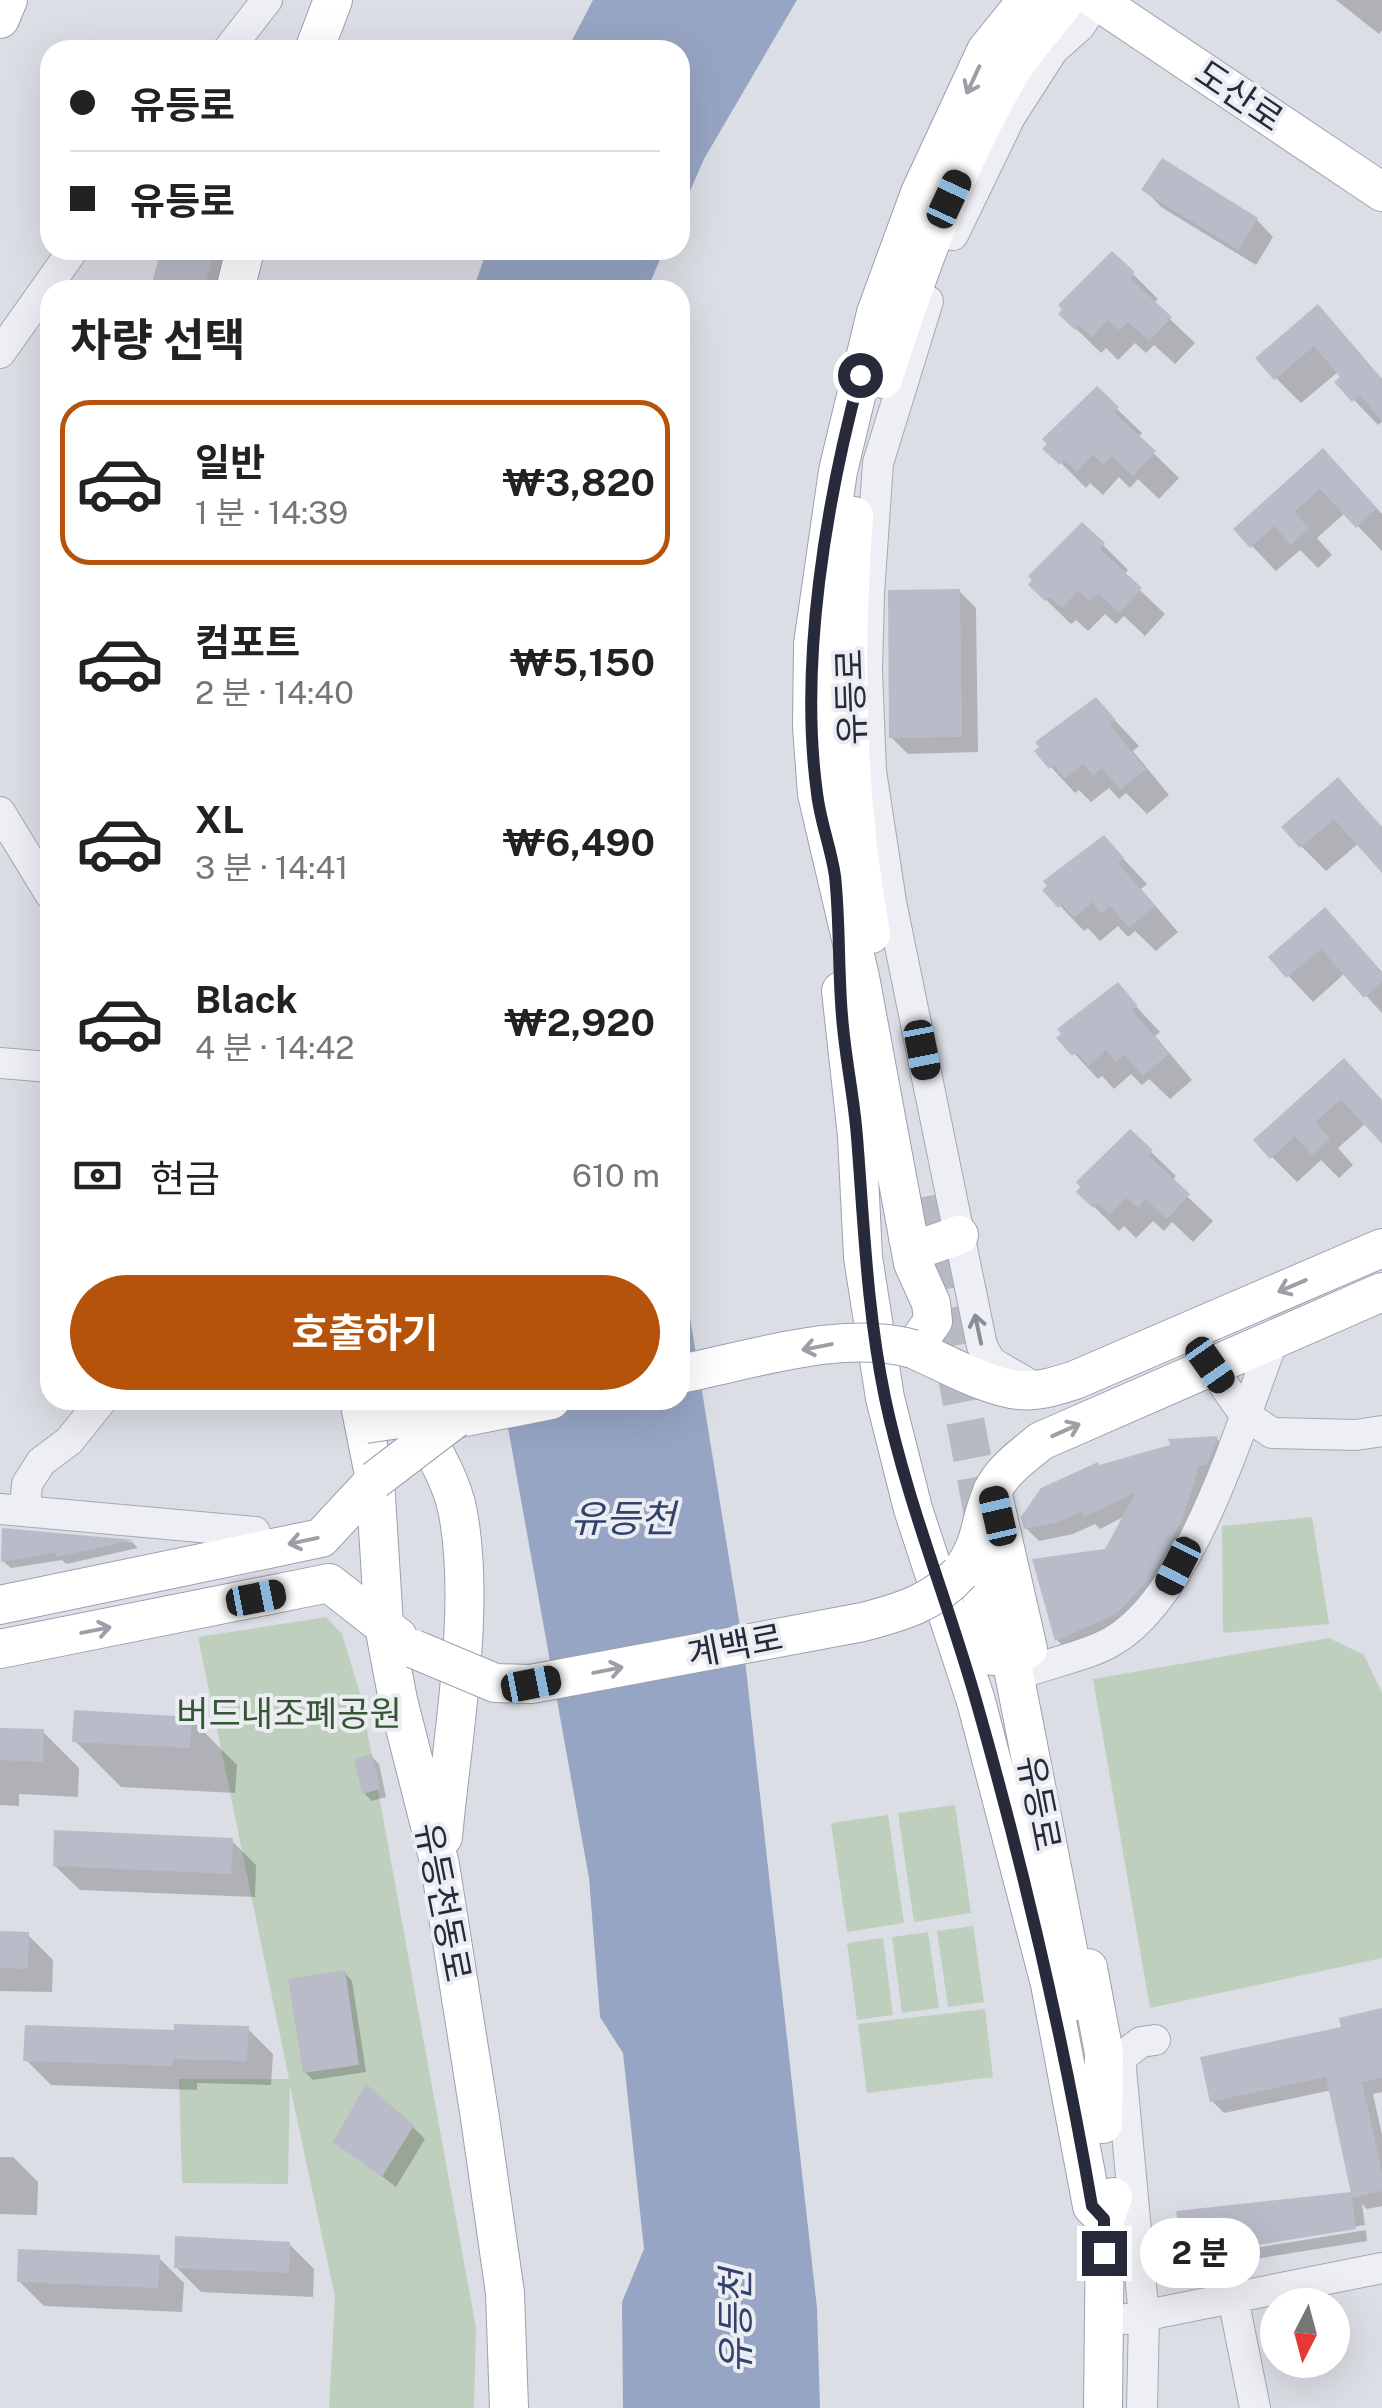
<!DOCTYPE html>
<html lang="ko">
<meta charset="utf-8">
<style>
:root{--surface:#fff;--page:#f6f6f6;--text:#222;--muted:#767676;--line:#e0e0e0;--accent:#b45309}
body{margin:0;font-family:"Public Sans","Noto Sans KR",sans-serif;background:var(--page);color:var(--text);height:100vh;display:flex;flex-direction:column;font-size:38px;white-space:nowrap}
*{box-sizing:border-box;margin:0}
p{font-size:32px;color:var(--muted)}
.icon{flex:none;width:55px;height:55px;fill:none;stroke:currentColor;stroke-width:2;stroke-linecap:round;stroke-linejoin:round}
.map{position:relative;flex:1;overflow:hidden}
.side{position:absolute;left:40px;top:280px;width:650px;height:1130px;display:flex;flex-direction:column;background:var(--surface);border-radius:30px;box-shadow:0 10px 40px #0002}
.side>*{flex:none}
.top-card{position:absolute;left:40px;top:40px;width:650px;height:220px;border-radius:30px;box-shadow:0 10px 40px #0002;display:grid;align-content:center;height:220px;padding:0 30px;background:var(--surface)}
.needle{width:65px;rotate:186deg}
.controls{position:absolute;left:1260px;top:2288px;display:grid;gap:20px}
.controls a{display:grid;place-items:center;width:90px;height:90px;border-radius:50%;background:var(--surface);box-shadow:0 10px 40px #0002;font-size:50px}
.end{position:absolute;width:45px;height:45px;margin:-22px;border:12px solid #262a3b;background:#fff;box-shadow:0 0 0 5px #fff}
.from{border-radius:50%}
.bubble{position:absolute;height:70px;border-radius:35px;background:var(--surface);box-shadow:0 10px 40px #0002;font-size:32px;font-weight:700;line-height:70px;text-align:center}
.car{position:absolute;width:30px;height:60px;margin:-30px -15px;border-radius:12px;box-shadow:0 0 8px 2px #0007;background:linear-gradient(#222 24%,#8ab4d8 0 40%,#222 0 76%,#8ab4d8 0 86%,#222 0)}
.top-card b{display:flex;align-items:center;gap:35px;height:95px;font-size:38px}
.top-card b+b{border-top:2px solid var(--line)}
.top-card i{width:25px;height:25px;background:var(--text)}
ul{padding:0;list-style:none}
li{display:flex;align-items:center;gap:30px;height:165px;margin:0 20px 15px;padding:0 10px;border:5px solid transparent;border-radius:30px}
li div{flex:1}
li b{display:block;font-size:38px}
li em{font-style:normal;font-weight:700}
li.on{border-color:var(--accent)}
li>.icon{width:90px;height:90px;stroke-width:1.5}
h2{padding:0 30px;font-size:45px;line-height:120px}
.pay{display:flex;align-items:center;gap:25px;height:110px;padding:0 30px;font-size:38px}
.pay p{margin-inline-start:auto}
.action{display:flex;gap:20px;margin-top:auto;padding:20px 30px}
.action a{flex:1;height:115px;border-radius:60px;background:var(--accent);color:#fff;font-size:40px;font-weight:700;line-height:115px;text-align:center}
.map>svg:first-child{display:block}
.green{fill:#becfbd}
.water{fill:#97a5c4}
.shadow{fill:#0003}
.building{fill:#b9bcc8}
.lines{fill:none;stroke-linecap:round;stroke-linejoin:round}
.major-tunnel{stroke:#b8bac3;stroke-width:38;stroke-dasharray:38 19;stroke-linecap:butt}
.minor-casing{stroke:#a5a8b2;stroke-width:32}
.major-casing{stroke:#9ba0b0;stroke-width:40}
.minor{stroke:#eeeff4;stroke-width:30}
.major{stroke:#fff;stroke-width:38}
.major-bridge-casing{stroke:#9ba0b0;stroke-width:40;stroke-linecap:butt}
.major-bridge{stroke:#fff;stroke-width:38}
.oneway{stroke:#9d9fa7}
.oneway2{stroke:#8a8c98}
.route{stroke:#262a3b;stroke-width:12}
.labels{text-anchor:middle;stroke-width:8;stroke-linejoin:round;paint-order:stroke}
.street-label{font-size:35px;fill:#262a3b;stroke:#ebedf3}
.park-label{font-size:35px;fill:#355634;stroke:#ebedf3}
.water-label{font-size:38px;font-style:italic;fill:#32426c;stroke:#ebedf3}
</style>
<div class="map">
<svg width="1382" height="2408" viewBox="0 0 1382 2408">
<rect width="100%" height="100%" fill="#dcdee5"/>
<path class="green" d="M1312,1517L1329,1624L1223,1633L1222,1526Z
M326,1617L342,1634L361,1697L476,2328L474,2408H329L335,2297L290,2086L288,2184L182,2183L179,2079H289L198,1637Z
M1329,1638L1364,1655L1382,1693V1958L1150,2008L1093,1679Z
M955,1805L971,1913L914,1922L898,1813Z
M888,1815L904,1923L847,1932L831,1823Z
M973,1926L984,2002L948,2007L937,1931Z
M928,1932L939,2008L902,2013L892,1937Z
M883,1938L893,2015L857,2020L847,1943Z
M985,2009L993,2077L867,2093L858,2024Z"/>
<path class="water" d="M593,0H797L704,159L680,214V50H567Z
M487,250H664L647,290H473Z
M680,1255L744,1651L817,2308L820,2408H623L622,2302L644,2249L623,2053L600,2017L589,1878L503,1400H680Z"/>
<path class="shadow" d="M1336,0H1382V30L1379,34Z
M1145,190L1257,220L1273,237L1256,265L1161,207Z
M164,250H229L222,290H153Z
M1133,274L1158,299L1153,303L1195,343L1175,364L1154,345L1146,353L1135,343L1118,360L1106,348L1101,353L1061,314Z
M1318,308L1382,379V422L1378,425L1354,400L1339,371L1301,403L1276,378Z
M1117,409L1142,433L1138,438L1179,478L1159,499L1138,479L1130,488L1119,477L1103,495L1090,483L1086,488L1046,448Z
M1323,451L1382,514V551L1345,513L1317,538L1332,555L1318,568L1300,550L1276,571L1252,546Z
M1103,545L1128,570L1124,575L1165,614L1145,636L1124,616L1116,624L1105,614L1088,631L1076,620L1071,624L1031,585Z
M959,591L976,608L978,752L908,754L891,737Z
M1096,700L1139,746L1133,751L1169,795L1147,814L1126,793L1119,799L1109,788L1091,802L1079,790L1075,793L1037,752Z
M1338,780L1382,827V869L1359,843L1326,871L1301,846Z
M1104,838L1147,884L1141,889L1178,932L1156,951L1135,931L1128,937L1118,926L1100,941L1088,928L1084,931L1046,891Z
M1324,911L1382,972V1013L1345,973L1313,1002L1271,957Z
M1117,986L1160,1032L1155,1036L1192,1080L1170,1099L1149,1079L1142,1085L1131,1074L1114,1089L1102,1076L1098,1079L1060,1038Z
M1344,1062L1382,1101V1140L1366,1123L1338,1148L1353,1165L1339,1178L1321,1160L1297,1182L1272,1157Z
M1151,1152L1176,1176L1171,1181L1213,1221L1193,1242L1172,1222L1164,1231L1153,1221L1136,1238L1124,1226L1119,1231L1079,1192Z
M1217,1439L1230,1452L1164,1590L1070,1653L1057,1640L1125,1516L1100,1529L1095,1524L1073,1534L1039,1541L1026,1528L1173,1447L1171,1442Z
M4,1531L132,1542L138,1548L66,1564L62,1560L11,1568L3,1561Z
M191,1719L237,1765L235,1793L121,1787L75,1741Z
M0,1730L43,1732L79,1768L78,1797L19,1794V1806L0,1805Z
M371,1756L379,1764L386,1797L372,1801L364,1793Z
M231,1840L256,1865L255,1897L80,1890L55,1866Z
M0,1934L28,1935L53,1960L52,1992L0,1991Z
M345,1973L352,1981L366,2072L313,2080L305,2072Z
M1382,2011V2092L1373,2094L1382,2135V2206L1367,2209L1362,2204L1365,2225L1193,2253V2258L1366,2230L1367,2241L1199,2268L1187,2256L1179,2213L1354,2194L1332,2090L1224,2113L1212,2101L1203,2059L1344,2029L1342,2020Z
M248,2029L273,2054L271,2085L197,2083V2090L51,2085L26,2060L176,2033Z
M412,2126L425,2139L396,2187L336,2141Z
M0,2157H13L38,2182L37,2215L0,2214Z
M289,2244L314,2269L313,2297L201,2292L176,2267Z
M159,2258L184,2283L182,2312L44,2306L19,2281Z"/>
<path class="building" d="M1162,158L1258,218L1238,250L1141,190Z
M161,250H214L204,290H150Z
M1112,251L1135,272L1130,278L1172,317L1149,341L1128,322L1119,330L1108,320L1092,337L1079,325L1075,330L1058,314L1062,309L1058,305Z
M1318,304L1382,379V421L1360,395L1352,402L1334,382L1340,377L1314,346L1274,380L1255,358Z
M1097,386L1119,407L1114,412L1156,451L1133,476L1112,456L1104,465L1093,455L1077,472L1064,460L1060,465L1042,449L1047,444L1042,439Z
M1323,448L1377,508L1356,528L1320,489L1294,512L1309,528L1291,545L1274,526L1250,548L1233,529Z
M1082,522L1105,543L1100,549L1142,588L1119,613L1098,593L1090,601L1078,591L1062,608L1049,597L1045,601L1028,585L1032,580L1028,576Z
M960,589L962,737L889,738L888,590Z
M1096,697L1116,720L1110,725L1146,769L1120,790L1102,768L1093,776L1083,764L1065,779L1054,765L1049,769L1034,751L1039,747L1035,742Z
M1338,777L1382,827V873L1334,819L1300,848L1281,827Z
M1104,835L1124,858L1118,863L1155,906L1129,928L1110,906L1102,914L1092,902L1074,918L1062,904L1058,908L1042,890L1047,886L1043,881Z
M1325,907L1382,972V982L1364,998L1321,949L1286,978L1268,957Z
M1118,982L1138,1006L1132,1010L1169,1054L1143,1076L1124,1054L1116,1062L1106,1050L1088,1066L1076,1052L1072,1056L1056,1038L1061,1034L1057,1029Z
M1344,1058L1382,1100V1144L1341,1099L1315,1122L1330,1139L1312,1155L1295,1136L1270,1159L1253,1140Z
M1130,1129L1153,1150L1148,1155L1190,1194L1167,1219L1145,1199L1138,1208L1126,1198L1110,1215L1097,1203L1093,1208L1076,1192L1080,1187L1076,1182Z
M1218,1436L1207,1464L1199,1466L1183,1518L1151,1577L1116,1614L1055,1641L1032,1559L1105,1549L1136,1492L1084,1517L1082,1511L1059,1522L1024,1529L1021,1517L1041,1488L1098,1462L1099,1465L1170,1445L1168,1439Z
M2,1528L134,1540L56,1557L57,1552L1,1562Z
M74,1710L192,1717L190,1748L72,1742Z
M0,1728L44,1729L43,1762L0,1760Z
M372,1754L380,1789L362,1794L354,1759Z
M54,1830L233,1838L231,1874L53,1866Z
M0,1931L29,1932L28,1969L0,1968Z
M345,1970L359,2065L303,2073L288,1979Z
M1382,2008V2078L1362,2082L1382,2173V2191L1352,2198L1326,2077L1210,2102L1200,2057L1341,2027L1339,2018Z
M174,2024L249,2026L247,2061L173,2059V2066L23,2061L25,2025L174,2030Z
M366,2084L414,2125L382,2177L333,2142Z
M1351,2192L1356,2229L1184,2257L1176,2211Z
M175,2236L290,2242L289,2273L174,2268Z
M18,2249L160,2255L158,2288L17,2282Z"/>
<g class="lines">
<path class="major-tunnel" d="M923,1197L986,1531"/>
<defs>
<path id="minor" d="M228,50L267,0
M953,235L1010,117L1053,50L1080,26L1097,0
M928,301L878,463L869,593L867,671L871,771L891,902L982,1346L991,1362L1027,1383
M0,353L73,250
M0,812L50,894
M0,1063L50,1067
M1210,1365L1244,1414L1272,1433L1356,1435L1382,1431
M0,1509L255,1532
M25,1510L27,1484L41,1462L69,1441L102,1400
M1032,1670C1057,1661 1088,1655 1111,1642C1192,1597 1241,1422 1274,1338
M1233,2298L1255,2408
M1127,2319L1382,2268
M1142,2408L1144,2317L1120,2058L1141,2042L1155,2040"/>
<path id="major" d="M1027,0L986,51L920,193L876,313L838,471L813,644L812,727L817,794L860,977L913,1263L931,1303L933,1321L913,1349C943,1362 987,1387 1019,1390C1039,1392 1056,1386 1075,1380L1382,1248
M1096,0L1382,192
M0,19L8,0
M314,50L333,0
M235,290L245,250
M883,379C917,275 954,168 1010,73C1026,47 1048,24 1066,0
M854,516C844,652 846,800 871,934
M841,991L857,1136L863,1257L885,1398L913,1509L976,1701L1050,1984L1092,2206L1105,2219
M908,1238L925,1247L959,1235
M359,1400L375,1480L384,1626L398,1700L440,1865L480,2118L505,2293L509,2408
M411,1415C430,1443 452,1480 458,1513C476,1610 452,1738 443,1837
M455,1419L551,1400
M992,1491L1028,1649
M974,1553L993,1656
M960,1573C984,1540 978,1524 992,1492C1001,1471 1024,1455 1041,1441L1382,1292
M0,1605L321,1538L375,1480
M1004,1622L1078,2001
M0,1649L329,1583L398,1637
M1088,1968L1104,2053L1103,2124
M1103,2408L1105,2219L1113,2197"/>
</defs>
<use href="#minor" class="minor-casing"/>
<use href="#major" class="major-casing"/>
<use href="#minor" class="minor"/>
<use href="#major" class="major"/>
<defs>
<path id="major-bridge" d="M680,1374C752,1360 842,1329 913,1349
M365,1424L426,1415L455,1419
M375,1480L455,1419
M414,1649L495,1683L531,1684L863,1622C901,1612 933,1603 960,1573"/>
</defs>
<use href="#major-bridge" class="major-bridge-casing"/>
<use href="#major-bridge" class="major-bridge"/>
</g>
<defs><path id="oneway-shaft" d="M-6 0H5M1.5-3L5.5 0L1.5 3" fill="none" stroke-width="1.6" stroke-linecap="round" stroke-linejoin="round" transform="scale(2.5)"/></defs>
<g class="oneway">
<use href="#oneway-shaft" transform="translate(973 80) rotate(115)"/>
<use href="#oneway-shaft" transform="translate(1292 1286) rotate(157)"/>
<use href="#oneway-shaft" transform="translate(817 1347) rotate(169)"/>
<use href="#oneway-shaft" transform="translate(1066 1430) rotate(-24)"/>
<use href="#oneway-shaft" transform="translate(303 1541) rotate(168)"/>
<use href="#oneway-shaft" transform="translate(96 1630) rotate(-11)"/>
<use href="#oneway-shaft" transform="translate(608 1670) rotate(-11)"/>
</g>
<use class="oneway2" href="#oneway-shaft" transform="translate(978 1329) rotate(-102)"/>
<g class="lines">
<path class="route" d="M860,375C826,502 799,663 817,793C820,821 831,848 835,876C840,922 838,970 842,1016C845,1057 854,1097 857,1137C864,1225 867,1311 885,1398C907,1503 948,1601 977,1704C1024,1869 1063,2037 1092,2206L1104,2219V2253"/>
</g>
<g class="labels">
<g class="street-label">
<text transform="translate(1239 96) rotate(34)" y="12">도산로</text>
<text transform="translate(851 697) rotate(-92)" y="12">유등로</text>
<text transform="translate(735 1646) rotate(-11)" y="12">계백로</text>
<text transform="translate(1039 1803) rotate(79)" y="12">유등로</text>
<text transform="translate(443 1902) rotate(79)" y="12">유등천동로</text>
</g>
<g class="park-label">
<text x="289" y="1726">버드내조폐공원</text>
</g>
<g class="water-label">
<text x="623" y="1532">유등천</text>
<text transform="translate(736 2321) rotate(-90)" y="13">유등천</text>
</g>
</g>
</svg>
<div class="controls">
<a><svg class="needle" viewBox="-14 -14 28 28"><path d="M0-13l5 13h-10z" fill="#e53935"/><path d="M0 13l5-13h-10z" fill="#767676"/></svg></a>
</div>
<i class="end from" style="left:860px;top:375px"></i>
<i class="end" style="left:1104px;top:2253px"></i>
<div class="bubble" style="left:1140px;top:2218px;width:120px">2 분</div>
<i class="car" style="left:949px;top:199px;rotate:25deg"></i>
<i class="car" style="left:922px;top:1050px;rotate:169deg"></i>
<i class="car" style="left:1210px;top:1365px;rotate:145deg"></i>
<i class="car" style="left:998px;top:1516px;rotate:347deg"></i>
<i class="car" style="left:1178px;top:1566px;rotate:207deg"></i>
<i class="car" style="left:256px;top:1598px;rotate:79deg"></i>
<i class="car" style="left:531px;top:1684px;rotate:79deg"></i>
<div class="top-card">
<b><i class="from"></i>유등로</b>
<b><i></i>유등로</b>
</div>
<section class="side">
<h2>차량 선택</h2>
<ul>
<li class="on"><svg class="icon" aria-label="car" viewBox="0 0 24 24"><path d="M5 17H2v-5l4-1 3-4h7l3 4 3 1v5h-3M9 17h6M6 11h13"/><circle cx="7" cy="17" r="2"/><circle cx="17" cy="17" r="2"/></svg><div><b>일반</b><p>1 분 · 14:39</p></div><em>₩3,820</em></li>
<li><svg class="icon" aria-label="car" viewBox="0 0 24 24"><path d="M5 17H2v-5l4-1 3-4h7l3 4 3 1v5h-3M9 17h6M6 11h13"/><circle cx="7" cy="17" r="2"/><circle cx="17" cy="17" r="2"/></svg><div><b>컴포트</b><p>2 분 · 14:40</p></div><em>₩5,150</em></li>
<li><svg class="icon" aria-label="car" viewBox="0 0 24 24"><path d="M5 17H2v-5l4-1 3-4h7l3 4 3 1v5h-3M9 17h6M6 11h13"/><circle cx="7" cy="17" r="2"/><circle cx="17" cy="17" r="2"/></svg><div><b>XL</b><p>3 분 · 14:41</p></div><em>₩6,490</em></li>
<li><svg class="icon" aria-label="car" viewBox="0 0 24 24"><path d="M5 17H2v-5l4-1 3-4h7l3 4 3 1v5h-3M9 17h6M6 11h13"/><circle cx="7" cy="17" r="2"/><circle cx="17" cy="17" r="2"/></svg><div><b>Black</b><p>4 분 · 14:42</p></div><em>₩2,920</em></li>
</ul>
<div class="pay"><svg class="icon" aria-label="cash" viewBox="0 0 24 24"><path d="M3 7h18v10H3z"/><circle cx="12" cy="12" r="2"/></svg>현금<p>610 m</p></div>
<div class="action"><a>호출하기</a></div>
</section>
</div>
